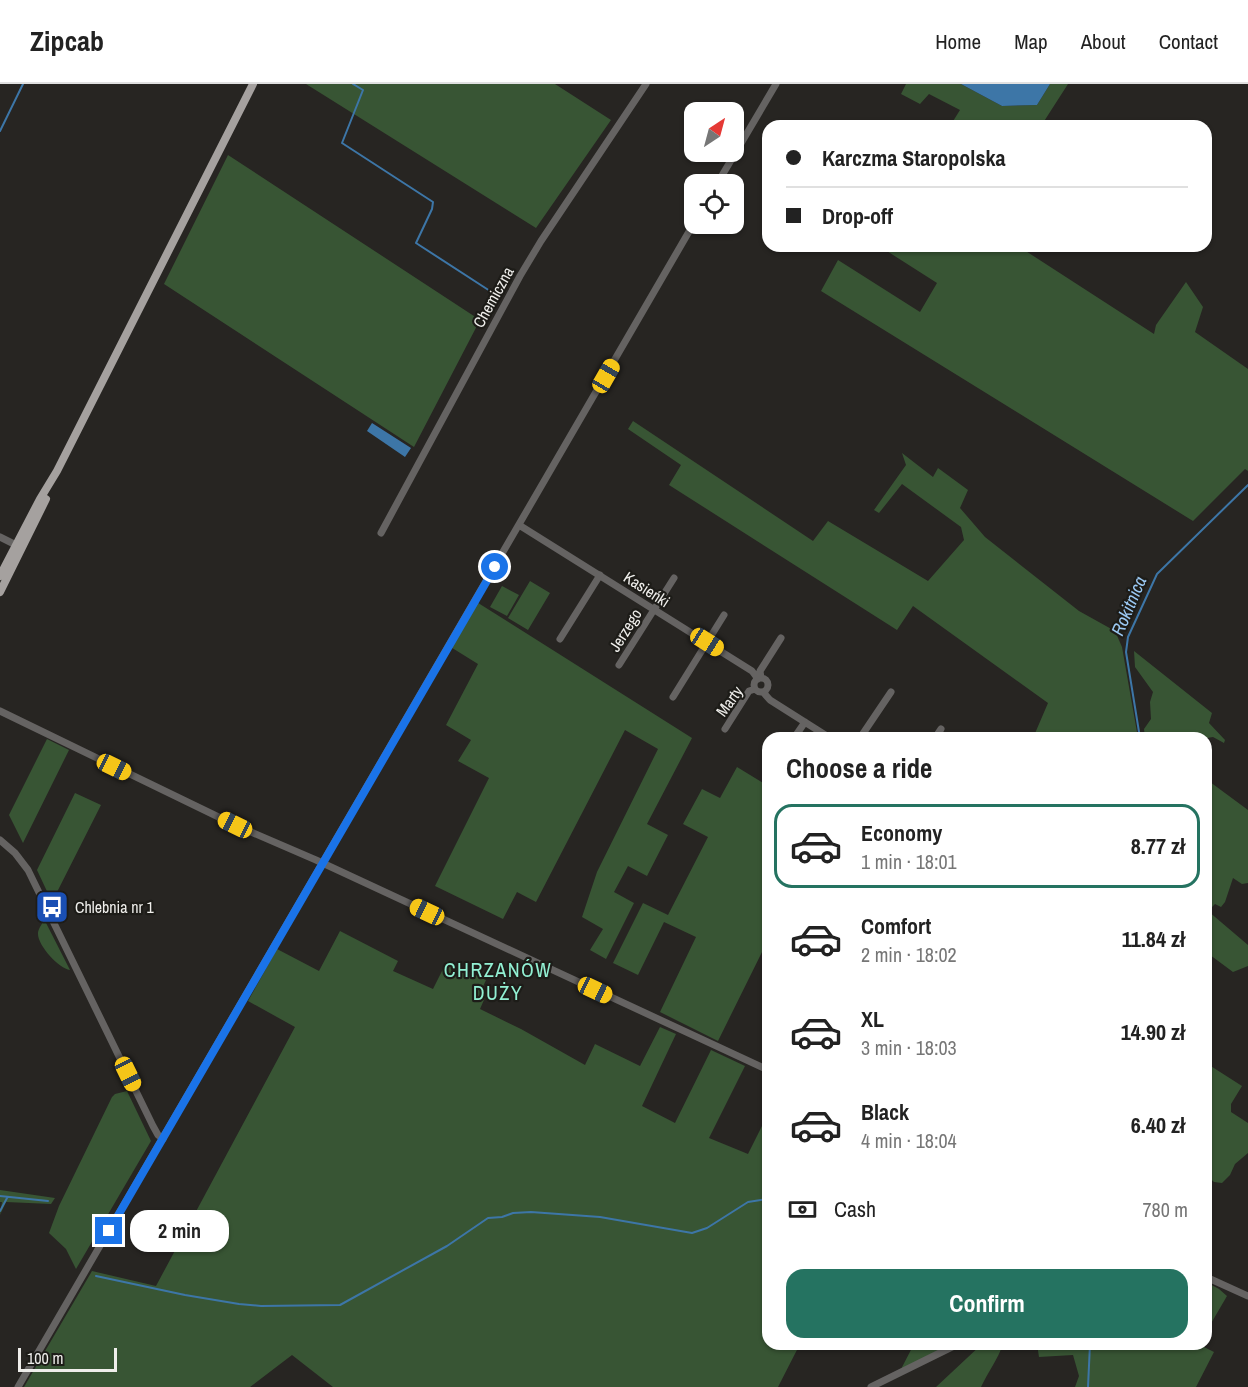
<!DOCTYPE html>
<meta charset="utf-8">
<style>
:root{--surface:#fff;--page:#f6f6f6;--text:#222;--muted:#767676;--line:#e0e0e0;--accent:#257361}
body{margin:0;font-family:"Archivo Narrow",sans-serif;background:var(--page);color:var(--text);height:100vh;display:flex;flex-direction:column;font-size:22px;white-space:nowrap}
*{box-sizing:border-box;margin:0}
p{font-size:20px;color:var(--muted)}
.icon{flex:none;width:33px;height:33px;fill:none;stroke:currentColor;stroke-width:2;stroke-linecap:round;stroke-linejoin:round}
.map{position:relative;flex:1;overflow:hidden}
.side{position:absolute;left:762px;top:648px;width:450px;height:618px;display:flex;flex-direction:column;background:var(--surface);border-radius:18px;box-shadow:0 2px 4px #0004}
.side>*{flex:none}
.hud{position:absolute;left:762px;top:36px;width:450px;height:132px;border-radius:18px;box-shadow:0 2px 4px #0004;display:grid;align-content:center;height:132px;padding:0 24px;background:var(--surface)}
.needle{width:39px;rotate:36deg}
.tools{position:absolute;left:684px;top:18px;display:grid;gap:12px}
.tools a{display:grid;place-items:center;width:60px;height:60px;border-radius:12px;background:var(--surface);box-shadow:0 2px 4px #0004;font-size:30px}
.scale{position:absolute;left:18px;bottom:15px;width:99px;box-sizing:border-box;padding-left:6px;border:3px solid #efeeeb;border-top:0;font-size:16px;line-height:21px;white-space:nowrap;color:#efeeeb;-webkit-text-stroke:4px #1d1c18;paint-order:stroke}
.end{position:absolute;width:27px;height:27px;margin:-14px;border:8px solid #1a73e8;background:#fff;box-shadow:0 0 0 3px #fff}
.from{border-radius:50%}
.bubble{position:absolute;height:42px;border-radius:18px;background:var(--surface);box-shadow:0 2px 4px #0004;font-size:20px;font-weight:700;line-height:42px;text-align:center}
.car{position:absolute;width:18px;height:36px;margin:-18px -9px;border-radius:8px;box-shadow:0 0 4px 2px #0007;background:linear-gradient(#f5c518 24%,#345 0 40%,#f5c518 0 76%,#345 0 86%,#f5c518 0)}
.hud b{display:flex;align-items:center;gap:21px;height:57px;font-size:22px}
.hud b+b{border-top:2px solid var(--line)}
.hud i{width:15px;height:15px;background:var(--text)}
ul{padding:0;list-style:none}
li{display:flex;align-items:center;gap:18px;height:84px;margin:0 12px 9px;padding:0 12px;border:3px solid transparent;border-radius:18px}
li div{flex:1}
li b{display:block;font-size:22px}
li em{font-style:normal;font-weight:700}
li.selected{border-color:var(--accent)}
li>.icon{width:54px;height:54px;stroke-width:1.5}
h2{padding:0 24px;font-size:27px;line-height:72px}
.pay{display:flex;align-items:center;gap:15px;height:66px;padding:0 24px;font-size:22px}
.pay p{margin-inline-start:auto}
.cta{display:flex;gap:12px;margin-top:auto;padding:12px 24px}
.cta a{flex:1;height:69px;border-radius:18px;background:var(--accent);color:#fff;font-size:24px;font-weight:700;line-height:69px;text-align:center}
header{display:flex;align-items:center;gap:36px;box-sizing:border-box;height:84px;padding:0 30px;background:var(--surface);border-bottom:2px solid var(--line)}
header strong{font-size:28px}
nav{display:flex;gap:33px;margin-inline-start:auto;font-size:21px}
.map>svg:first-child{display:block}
.green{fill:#385534}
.water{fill:#3d76a7}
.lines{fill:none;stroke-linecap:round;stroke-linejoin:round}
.stream{stroke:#3d76a7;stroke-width:2}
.minor{stroke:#656362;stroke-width:7}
.major{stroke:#a5a19f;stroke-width:8}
.route{stroke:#1a73e8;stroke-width:8}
.labels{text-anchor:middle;stroke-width:4.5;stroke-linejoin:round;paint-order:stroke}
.street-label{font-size:16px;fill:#efeeeb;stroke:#1d1c18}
.poi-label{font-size:16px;fill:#efeeeb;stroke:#1d1c18;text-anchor:start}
.water-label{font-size:18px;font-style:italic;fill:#9bc8f2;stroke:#1d1c18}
.quarter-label{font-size:20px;letter-spacing:1.5px;fill:#92f0d3;stroke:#1d1c18}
</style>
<header>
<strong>Zipcab</strong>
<nav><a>Home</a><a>Map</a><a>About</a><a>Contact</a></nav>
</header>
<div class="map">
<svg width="1248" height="1303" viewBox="0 0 1248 1303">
<rect width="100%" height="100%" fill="#272522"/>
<path class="green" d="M306,0H555L611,36L536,144Z
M906,0H961L1002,22L1037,21L1050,0H1068L1041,42H950L960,26L929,10L920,20L901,10Z
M228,71L480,236L414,363L164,200Z
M879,162H1018L1154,250L1156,241L1186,198L1203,223L1195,248L1248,285V387L1245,385L1193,437L821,207L838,176L920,228L937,199Z
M633,337L813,457L828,437L928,497L964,456L961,443L902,400L879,429L874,426L906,381L902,369L933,393L938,384L968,406L960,424L985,453L1079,527L1115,547L1122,563L1138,654H1033L1048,619L913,522L897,546L669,401L681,381L628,345Z
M530,497L550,509L528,546L508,534Z
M502,502L519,511L507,532L490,523Z
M475,517L692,654L647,740L668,751L647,792L628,782L614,808L634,819L606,875L590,866L603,845L582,833L597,788L658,665L625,646L536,818L517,808L503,835L435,802L489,694L458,677L471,656L446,641L478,580L449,562Z
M1134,567L1212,629L1209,639L1225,656L1224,659L1213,653L1207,654L1206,657V654H1145L1144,645L1151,635L1150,618L1153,608L1135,583Z
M47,655L69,666L23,759L9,731Z
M737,683L768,702V856L718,957L660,928L696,853L664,838L638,891L613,879L643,819L668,831L708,753L683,740L702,705L720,714Z
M1206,695L1248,726V799L1242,800L1233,794L1225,818L1221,823L1215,820L1208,827L1248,861V882L1233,888L1206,868Z
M75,709L101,721L52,818L37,786Z
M44,835L70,886C59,885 37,861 38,849C38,845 43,839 44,835Z
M340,847L398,877L393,887L433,905L447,877L486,896L481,907L487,909L480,925L521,945L585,981L595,960L640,982L660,943L676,950L642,1022L675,1039L711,966L745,982L709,1054L748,1070L765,1036L768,1038V1260H800L778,1303H333L292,1271L250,1303H24L92,1187L156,1202L295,943L248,917L277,865L319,887Z
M1206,979L1242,1002L1231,1020V1028L1248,1039V1069L1235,1080L1230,1091L1222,1099L1214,1098L1206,1091Z
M127,1007L151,1057L76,1185L66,1165L49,1149L59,1122L112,1013L115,1010Z
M0,1106L55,1114L51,1120L6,1118L0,1131L2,1118H0Z
M1206,1198L1219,1205L1227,1212L1206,1248Z
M914,1260H958L899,1289Z
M982,1260H1003C998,1275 988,1288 981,1303H936Z
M1037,1260H1198L1214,1268L1196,1303H1075L1079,1292L1073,1271L1039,1273Z"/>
<path class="water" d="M961,0H1050L1037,21L1002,22Z
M372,339L411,364L405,373L367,347Z"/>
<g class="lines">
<path class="stream" d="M353,0L363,6L342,59L433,118L432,125L416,159L490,207
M0,47L23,0
M1140,654L1126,568L1128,553L1157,490L1248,401
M0,1112L48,1117
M0,1127L7,1114
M96,1192L185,1211L239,1220L261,1222L340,1221L447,1162L488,1134L502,1133L513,1129L531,1128L600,1133L692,1149L707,1144L748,1118L768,1115
M1088,1303L1090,1260"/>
<path class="minor" d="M717,100L776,0
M519,441L752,587L758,595
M381,449L520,192L541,157L646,0
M0,453L20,463
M560,555L600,491
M619,581L674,494
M754 601a7 7 0 1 1 14 0a7 7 0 1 1-14 0Z
M761,594L760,587L781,554
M763,608L770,616L830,654
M673,613L724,531
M0,627L235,741L316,776L768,986
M725,645L749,607L755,605
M794,654L805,638
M849,654L853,652L857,654
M860,654L891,608
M935,654L941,645
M0,756L15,769L28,786L153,1042L158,1051L163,1055
M1206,1193L1248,1212
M18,1303L694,139
M871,1303L958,1260"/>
<path class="major" d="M0,492L40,415L57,387L253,0
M0,508L46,415"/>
</g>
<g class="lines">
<path class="route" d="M109,1147L495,483"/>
</g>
<defs>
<symbol id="bus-square" viewBox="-11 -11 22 22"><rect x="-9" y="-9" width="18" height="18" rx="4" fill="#1a4fb4" stroke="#1d1c18"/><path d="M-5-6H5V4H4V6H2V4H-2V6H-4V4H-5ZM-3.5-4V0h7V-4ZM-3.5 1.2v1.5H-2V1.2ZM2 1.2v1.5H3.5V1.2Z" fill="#fff"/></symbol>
</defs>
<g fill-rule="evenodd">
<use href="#bus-square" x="33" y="804" width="38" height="38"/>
</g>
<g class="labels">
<g class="street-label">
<text transform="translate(493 213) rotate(-61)" y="6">Chemiczna</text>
<text transform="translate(647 505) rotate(33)" y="6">Kasieńki</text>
<text transform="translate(625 546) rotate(-58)" y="6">Jerzego</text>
<text transform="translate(729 617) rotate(-54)" y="6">Marty</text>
</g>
<g class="poi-label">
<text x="75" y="829">Chlebnia nr 1</text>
</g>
<g class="water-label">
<text transform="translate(1129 522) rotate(-67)" y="6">Rokitnica</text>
</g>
<g class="quarter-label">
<text x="498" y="893">CHRZANÓW<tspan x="498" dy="23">DUŻY</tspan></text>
</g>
</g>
</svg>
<div class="tools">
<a><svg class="needle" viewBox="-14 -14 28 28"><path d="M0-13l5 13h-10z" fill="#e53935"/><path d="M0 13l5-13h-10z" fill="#767676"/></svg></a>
<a><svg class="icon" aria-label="locate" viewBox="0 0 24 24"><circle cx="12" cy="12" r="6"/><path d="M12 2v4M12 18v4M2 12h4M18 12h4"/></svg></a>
</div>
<div class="scale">100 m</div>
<i class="end from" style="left:495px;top:483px"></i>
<i class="end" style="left:109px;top:1147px"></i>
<div class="bubble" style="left:130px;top:1126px;width:99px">2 min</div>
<i class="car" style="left:606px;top:292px;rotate:30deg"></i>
<i class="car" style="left:707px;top:558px;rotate:122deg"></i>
<i class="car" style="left:114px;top:683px;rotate:116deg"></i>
<i class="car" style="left:235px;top:741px;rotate:296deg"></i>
<i class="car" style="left:427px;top:828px;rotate:295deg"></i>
<i class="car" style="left:595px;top:906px;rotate:115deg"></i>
<i class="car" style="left:128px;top:990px;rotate:154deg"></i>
<div class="hud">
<b><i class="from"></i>Karczma Staropolska</b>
<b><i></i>Drop-off</b>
</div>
<section class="side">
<h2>Choose a ride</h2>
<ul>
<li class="selected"><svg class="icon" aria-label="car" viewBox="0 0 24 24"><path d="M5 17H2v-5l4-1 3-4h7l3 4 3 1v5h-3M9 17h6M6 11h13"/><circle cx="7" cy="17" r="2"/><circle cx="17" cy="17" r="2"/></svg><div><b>Economy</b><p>1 min · 18:01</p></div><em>8.77 zł</em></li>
<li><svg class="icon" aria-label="car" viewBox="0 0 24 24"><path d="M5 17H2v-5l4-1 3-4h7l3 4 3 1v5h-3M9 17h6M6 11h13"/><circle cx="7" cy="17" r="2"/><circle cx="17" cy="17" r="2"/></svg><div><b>Comfort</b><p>2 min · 18:02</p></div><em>11.84 zł</em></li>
<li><svg class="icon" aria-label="car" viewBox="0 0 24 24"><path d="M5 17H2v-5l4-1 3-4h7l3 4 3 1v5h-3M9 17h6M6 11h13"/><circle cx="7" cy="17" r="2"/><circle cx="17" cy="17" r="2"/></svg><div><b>XL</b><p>3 min · 18:03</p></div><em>14.90 zł</em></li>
<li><svg class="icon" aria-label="car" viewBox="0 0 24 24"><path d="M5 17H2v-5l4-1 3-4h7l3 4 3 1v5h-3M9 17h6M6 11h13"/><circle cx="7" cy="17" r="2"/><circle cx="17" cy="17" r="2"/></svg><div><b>Black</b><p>4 min · 18:04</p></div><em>6.40 zł</em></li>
</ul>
<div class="pay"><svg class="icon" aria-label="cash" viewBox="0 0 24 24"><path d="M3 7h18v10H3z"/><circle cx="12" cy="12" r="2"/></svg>Cash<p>780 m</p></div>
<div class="cta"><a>Confirm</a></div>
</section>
</div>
